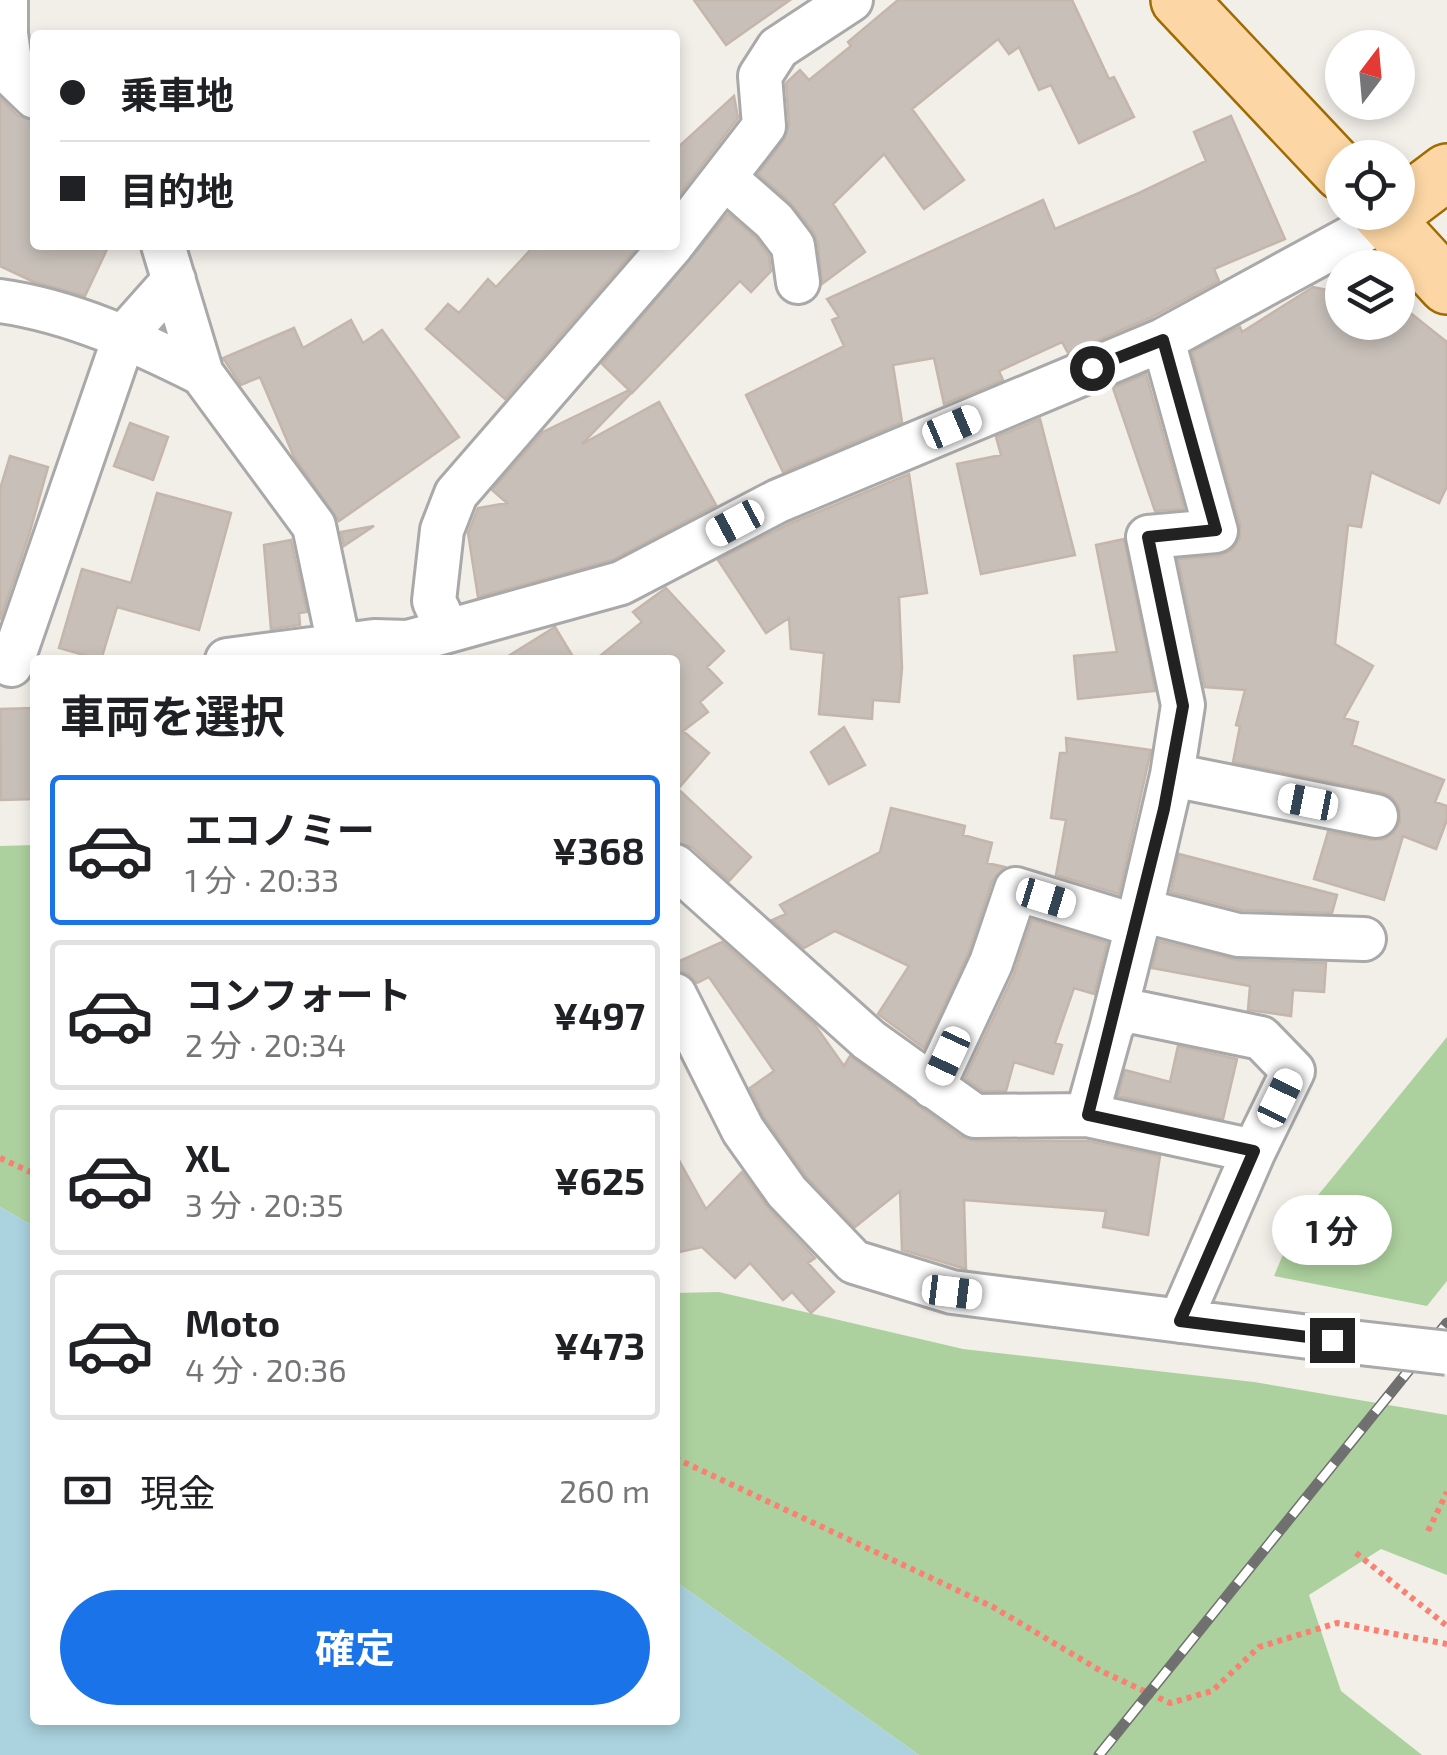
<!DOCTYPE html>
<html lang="ja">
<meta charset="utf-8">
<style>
:root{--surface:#fff;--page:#f6f6f6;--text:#202124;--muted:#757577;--line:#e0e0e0;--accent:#1a73e8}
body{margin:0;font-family:"Exo 2","Noto Sans JP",sans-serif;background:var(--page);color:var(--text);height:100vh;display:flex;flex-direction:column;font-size:38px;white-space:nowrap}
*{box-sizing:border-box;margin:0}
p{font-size:32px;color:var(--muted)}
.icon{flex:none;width:55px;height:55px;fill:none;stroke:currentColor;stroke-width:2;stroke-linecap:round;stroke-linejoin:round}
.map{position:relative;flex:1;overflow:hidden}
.details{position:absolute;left:30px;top:655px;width:650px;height:1070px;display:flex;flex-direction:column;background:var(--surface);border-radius:10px;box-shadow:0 5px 15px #0003}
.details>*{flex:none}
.banner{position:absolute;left:30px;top:30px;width:650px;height:220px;border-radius:10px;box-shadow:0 5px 15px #0003;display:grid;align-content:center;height:220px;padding:0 30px;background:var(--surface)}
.needle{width:65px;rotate:16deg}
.buttons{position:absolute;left:1325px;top:30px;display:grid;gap:20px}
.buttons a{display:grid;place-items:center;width:90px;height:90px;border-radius:50%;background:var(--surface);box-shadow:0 5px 15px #0003;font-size:50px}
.end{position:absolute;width:45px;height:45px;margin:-22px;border:12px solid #222;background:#fff;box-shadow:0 0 0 5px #fff}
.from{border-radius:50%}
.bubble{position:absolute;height:70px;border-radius:35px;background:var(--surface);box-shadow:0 5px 15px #0003;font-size:32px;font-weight:700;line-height:70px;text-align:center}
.car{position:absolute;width:30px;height:60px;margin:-30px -15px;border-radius:12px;box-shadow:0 0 8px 2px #0007;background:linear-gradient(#fff 24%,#345 0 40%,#fff 0 76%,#345 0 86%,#fff 0)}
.banner b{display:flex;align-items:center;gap:35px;height:95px;font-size:38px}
.banner b+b{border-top:2px solid var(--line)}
.banner i{width:25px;height:25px;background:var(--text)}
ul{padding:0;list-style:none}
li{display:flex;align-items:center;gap:30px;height:150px;margin:0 20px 15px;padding:0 10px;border:5px solid var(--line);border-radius:10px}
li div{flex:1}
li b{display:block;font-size:38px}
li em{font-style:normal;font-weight:700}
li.active{border-color:var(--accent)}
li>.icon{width:90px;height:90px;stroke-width:1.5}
h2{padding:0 30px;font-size:45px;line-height:120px}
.pay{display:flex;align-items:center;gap:25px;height:110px;padding:0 30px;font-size:38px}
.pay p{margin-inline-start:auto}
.button{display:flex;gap:20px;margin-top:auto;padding:20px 30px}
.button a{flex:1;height:115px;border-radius:60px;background:var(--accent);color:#fff;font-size:40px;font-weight:700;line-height:115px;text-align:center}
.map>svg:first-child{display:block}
.forest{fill:#add19e}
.water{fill:#aad3df}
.building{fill:#c7bfb8;stroke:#c4b6ab;stroke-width:2.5}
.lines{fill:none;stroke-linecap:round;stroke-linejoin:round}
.minor-casing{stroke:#a9a9a9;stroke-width:48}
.major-casing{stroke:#a06b00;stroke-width:60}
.path{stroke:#fa8072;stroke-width:6;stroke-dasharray:5 5;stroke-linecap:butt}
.minor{stroke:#fff;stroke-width:42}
.major{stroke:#fcd6a4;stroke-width:55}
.rail-casing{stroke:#707070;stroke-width:11}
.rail{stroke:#fff;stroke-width:8;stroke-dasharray:22;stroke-linecap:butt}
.minor-bridge-casing{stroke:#a9a9a9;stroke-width:48;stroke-linecap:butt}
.minor-bridge{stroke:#fff;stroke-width:42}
.route{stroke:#222;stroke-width:12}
</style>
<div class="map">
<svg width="1447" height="1755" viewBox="0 0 1447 1755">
<rect width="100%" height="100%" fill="#f2efe9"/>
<path class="forest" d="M35,845V1227L0,1207V846Z
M1447,1037V1281L1427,1306L1274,1276L1297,1221Z
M719,1292L963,1349L1254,1382L1447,1415V1575L1381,1549L1309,1595L1341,1691L1422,1755H919L675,1581V1293Z"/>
<path class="water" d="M0,1207L35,1227V1720H675V1581L919,1755H0Z"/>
<path class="building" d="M694,0H790L726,45Z
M898,0H1072L1109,79L1114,77L1134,117L1079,143L1051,85L1039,90L1019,47L1009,54L998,39L912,109L964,180L924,209L884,154L833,204L865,252L822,284L818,243L813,231L790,202L758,174L784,140L789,124L786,83L800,70L809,80L851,46L848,42Z
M734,96L738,118L675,200V150Z
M0,98L18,116L35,121V245H109L85,296L34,282L0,266Z
M1231,116L1285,239L1214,269L1219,281L1152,317L1068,353L1062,342L999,371L1003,380L944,404L934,358L893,365L902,422L783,472L746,395L844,346L832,320L839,317L827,299L1043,200L1055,229L1139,193L1206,161L1194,132Z
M728,214L756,238L769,256L771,271L751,292L740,281L632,393L602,364Z
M535,245H639L505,399L426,329L448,304L459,313L488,279L496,287Z
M1313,287L1342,293V322H1398V303L1447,342V486L1439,503L1371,472L1361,527L1348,525L1335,644L1373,666L1344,718L1358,722L1352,745L1444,780L1435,802L1447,806V820L1436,849L1403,836L1384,900L1314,879L1328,832L1371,840L1385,839L1394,833L1400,822L1399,807L1392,797L1381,792L1233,762L1240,726L1236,725L1245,690L1205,687L1178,559L1219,556L1232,550L1240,538V524L1192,352L1240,327L1242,332Z
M351,320L363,343L382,330L459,437L339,521L294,457L260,377L241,385L223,358L294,328L303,348Z
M1146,374L1184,509L1155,511L1113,388Z
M629,390L631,393L582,444L659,402L716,505L612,560L478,597L468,533L478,508L507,503L492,490L543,432Z
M1040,419L1075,555L981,574L957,464L1001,455L996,437Z
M130,423L168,437L153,480L114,466Z
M10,456L48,467L29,535L0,620V489Z
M909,474L927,593L899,597L902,668L899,702L873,700L872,719L819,714L824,653L791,649L789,618L766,633L718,560L789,524Z
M157,493L231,513L199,630L117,607L101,660L59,648L82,569L131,583Z
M374,526L344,546L341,532Z
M1124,539L1155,691L1078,699L1074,656L1117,652L1096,545Z
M291,540L307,612L299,613L300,625L271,629L264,545Z
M666,588L724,651L707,667L722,683L700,702L708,712L683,731L709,753L678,789L751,857L729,881L692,847L675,842V660H595L642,622L633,612Z
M555,627L575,660H502Z
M35,708V799L1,800L0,709Z
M844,727L865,765L829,784L811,752Z
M1066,738L1151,750L1119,894L1056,875L1066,820L1051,818L1060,753H1067Z
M891,808L965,826L963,835L992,843L987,863L1005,867L992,881L968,954L924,1048L878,1014L909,966L835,931L804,948L772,920L786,914L780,905L880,852Z
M1179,854L1337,895L1332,913L1242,910L1171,892Z
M1032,920L1107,943L1094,994L1074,988L1055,1043L1062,1045L1053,1074L1014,1062L1006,1091H983L965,1078L1014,974Z
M1159,941L1237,960L1326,963L1324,992L1293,990L1291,1016L1248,1010L1250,986L1152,968Z
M722,942L815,1025L844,1066L850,1056L961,1137L975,1141H1088L1160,1156L1148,1235L1103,1227L1106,1211L964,1200L966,1269L902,1250L900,1191L855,1227L806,1176L764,1117L750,1088L774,1071L709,977L697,983L688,974L675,970V963Z
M1178,1046L1237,1059L1223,1119L1118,1096L1125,1070L1170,1082Z
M675,1153L706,1209L742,1172L769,1209L815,1258L808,1263L834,1292L811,1313L792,1292L783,1300L750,1263L735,1278L702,1247L675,1253Z"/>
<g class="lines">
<defs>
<path id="minor" d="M6,0V34L12,75L35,97
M726,179L774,221L793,246L798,282
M675,241L764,126L760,76L778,48L851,0
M163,245L202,374L314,526L339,645
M0,301C72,311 138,342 202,374
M448,631L434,601L442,530L456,494L672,245
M227,660L374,641L408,642L621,583L778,501L1163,340L1385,219
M11,665L125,335L174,280
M1172,775L1376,816
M675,866L869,1040L975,1116L1087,1115L1254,1151L1293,1071L1261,1038L1125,1010L1112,1025L1087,1115
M1140,910L1238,935L1364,939
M1137,926L1172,775L1183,705L1148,537L1216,531L1163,340
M675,995L743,1130L787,1192L854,1262L952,1292L1333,1340
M933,1087L991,963L1016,889L1137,926L1112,1025
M1180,1321L1254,1151"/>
<path id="major" d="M1179,0L1342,173
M1398,209L1447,172
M1379,212L1447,286"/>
</defs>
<use href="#minor" class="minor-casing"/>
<use href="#major" class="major-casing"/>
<path class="path" d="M0,1158L35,1174
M675,1458L993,1607L1101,1671L1170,1703L1212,1691L1259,1647L1337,1623L1447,1644
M1428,1531L1447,1492
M1356,1553L1447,1626"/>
<use href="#minor" class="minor"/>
<use href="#major" class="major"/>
<defs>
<path id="rail" d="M1099,1755L1447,1323"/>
</defs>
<use href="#rail" class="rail-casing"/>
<use href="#rail" class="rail"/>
<defs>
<path id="minor-bridge" d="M1333,1340L1447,1353"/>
</defs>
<use href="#minor-bridge" class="minor-bridge-casing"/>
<use href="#minor-bridge" class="minor-bridge"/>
</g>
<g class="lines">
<path class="route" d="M1092,368L1163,340L1216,530L1148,537L1183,706L1164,809L1088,1115L1254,1151L1180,1321L1332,1340"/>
</g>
</svg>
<div class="buttons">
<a><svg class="needle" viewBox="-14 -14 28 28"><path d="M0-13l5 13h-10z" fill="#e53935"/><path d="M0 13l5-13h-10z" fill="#757577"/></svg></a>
<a><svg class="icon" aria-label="locate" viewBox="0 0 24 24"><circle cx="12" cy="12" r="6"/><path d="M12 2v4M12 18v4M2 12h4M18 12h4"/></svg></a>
<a><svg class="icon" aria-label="layers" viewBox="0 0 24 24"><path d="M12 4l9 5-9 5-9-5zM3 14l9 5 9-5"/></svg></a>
</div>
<i class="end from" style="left:1092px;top:368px"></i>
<i class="end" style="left:1332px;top:1340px"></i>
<div class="bubble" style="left:1272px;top:1195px;width:120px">1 分</div>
<i class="car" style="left:952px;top:427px;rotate:67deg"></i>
<i class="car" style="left:735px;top:523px;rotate:242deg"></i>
<i class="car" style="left:1308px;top:802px;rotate:281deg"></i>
<i class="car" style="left:1046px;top:898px;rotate:107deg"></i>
<i class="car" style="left:948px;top:1056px;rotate:205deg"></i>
<i class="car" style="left:1280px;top:1098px;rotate:26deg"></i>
<i class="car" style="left:952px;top:1292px;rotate:97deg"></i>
<div class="banner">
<b><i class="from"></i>乗車地</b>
<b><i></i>目的地</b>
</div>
<section class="details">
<h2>車両を選択</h2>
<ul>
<li class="active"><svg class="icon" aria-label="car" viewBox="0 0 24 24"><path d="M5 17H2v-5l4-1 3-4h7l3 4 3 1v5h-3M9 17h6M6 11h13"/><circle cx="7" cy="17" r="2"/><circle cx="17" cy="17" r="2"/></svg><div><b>エコノミー</b><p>1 分 · 20:33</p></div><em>¥368</em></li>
<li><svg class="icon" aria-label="car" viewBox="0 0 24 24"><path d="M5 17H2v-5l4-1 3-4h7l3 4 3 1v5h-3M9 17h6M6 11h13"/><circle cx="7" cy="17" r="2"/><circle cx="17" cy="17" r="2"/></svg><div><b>コンフォート</b><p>2 分 · 20:34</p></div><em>¥497</em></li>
<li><svg class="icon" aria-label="car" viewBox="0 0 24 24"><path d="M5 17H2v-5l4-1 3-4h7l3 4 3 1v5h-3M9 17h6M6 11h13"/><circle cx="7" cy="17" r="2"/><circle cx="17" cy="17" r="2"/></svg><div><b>XL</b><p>3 分 · 20:35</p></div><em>¥625</em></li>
<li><svg class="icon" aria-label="car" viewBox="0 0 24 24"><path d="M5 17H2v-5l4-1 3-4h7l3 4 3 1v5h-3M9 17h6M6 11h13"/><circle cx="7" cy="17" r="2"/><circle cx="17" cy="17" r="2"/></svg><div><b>Moto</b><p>4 分 · 20:36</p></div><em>¥473</em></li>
</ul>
<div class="pay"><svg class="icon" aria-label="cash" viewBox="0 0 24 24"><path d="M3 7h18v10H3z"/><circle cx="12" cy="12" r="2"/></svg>現金<p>260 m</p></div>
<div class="button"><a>確定</a></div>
</section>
</div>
